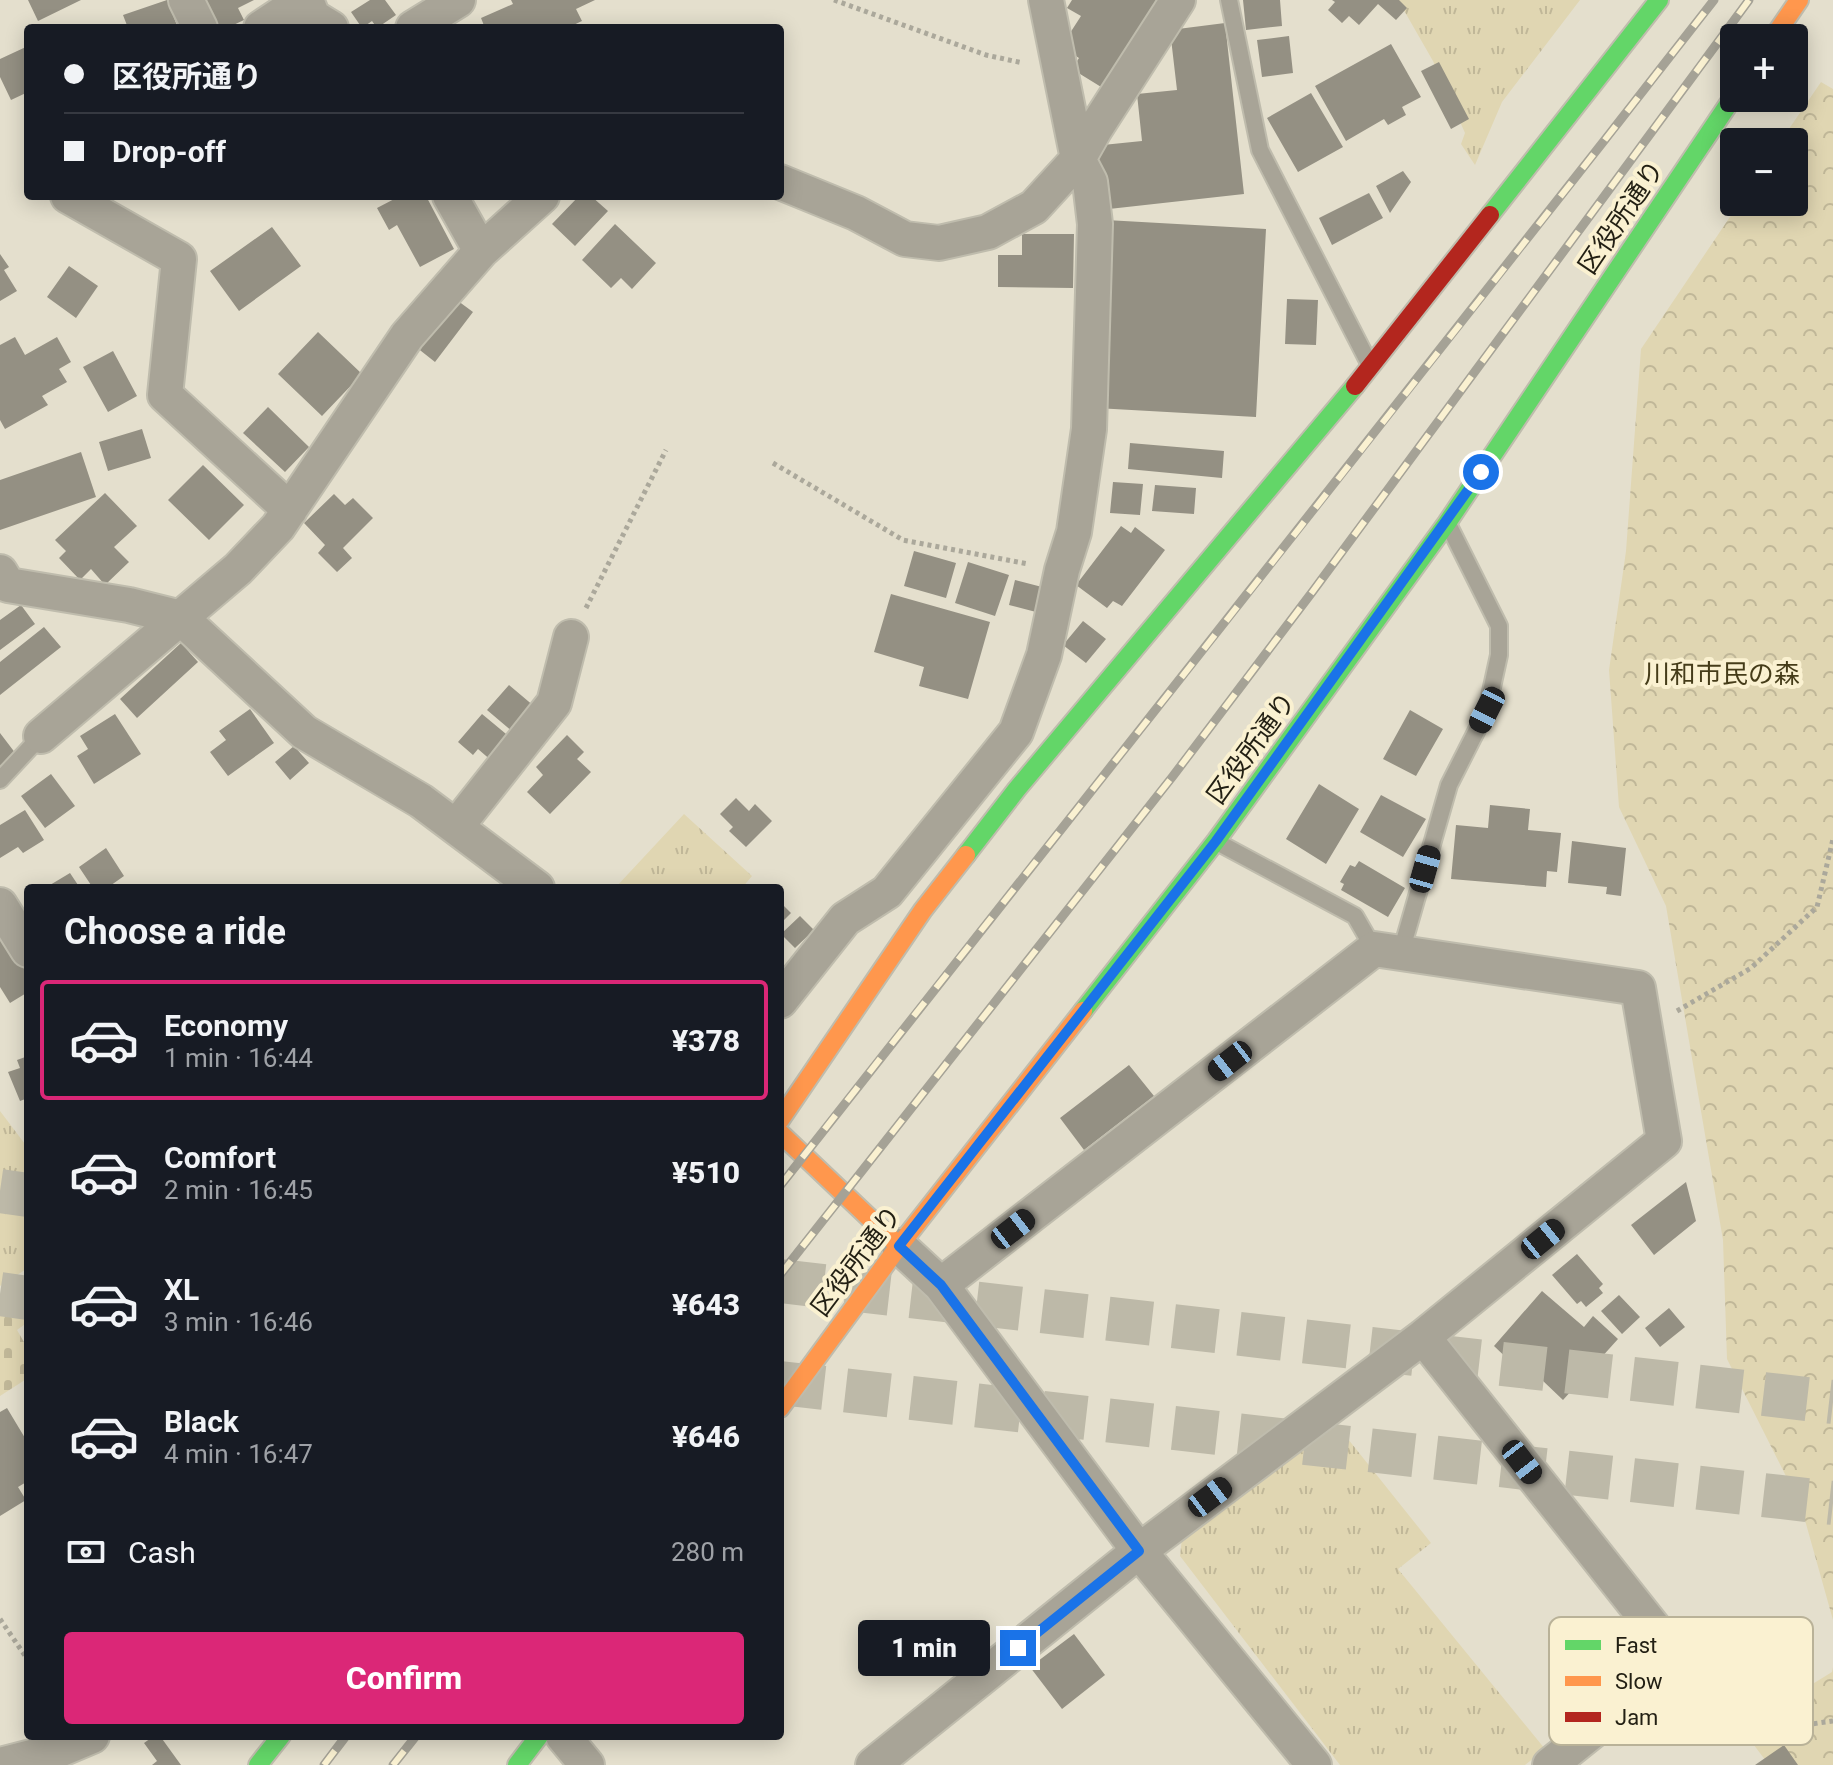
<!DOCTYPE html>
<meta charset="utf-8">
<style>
:root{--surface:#171b24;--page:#242831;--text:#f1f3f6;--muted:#9ea1a6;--line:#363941;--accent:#db2777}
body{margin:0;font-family:Roboto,"Noto Sans JP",sans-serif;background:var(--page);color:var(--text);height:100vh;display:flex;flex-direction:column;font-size:30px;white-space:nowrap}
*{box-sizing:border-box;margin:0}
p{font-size:26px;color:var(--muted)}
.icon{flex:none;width:44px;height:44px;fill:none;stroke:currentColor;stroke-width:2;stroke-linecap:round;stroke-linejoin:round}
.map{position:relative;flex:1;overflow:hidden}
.side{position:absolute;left:24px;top:884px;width:760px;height:856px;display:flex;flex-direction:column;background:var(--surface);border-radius:8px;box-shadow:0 4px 20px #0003}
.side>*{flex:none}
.hud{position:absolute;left:24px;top:24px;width:760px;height:176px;border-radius:8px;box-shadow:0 4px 20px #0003;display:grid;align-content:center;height:176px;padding:0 40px;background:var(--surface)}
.controls{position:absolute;left:1720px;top:24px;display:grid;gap:16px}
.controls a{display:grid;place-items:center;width:88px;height:88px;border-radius:8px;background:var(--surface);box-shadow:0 4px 20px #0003;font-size:40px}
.end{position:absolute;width:36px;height:36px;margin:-18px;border:10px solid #1a73e8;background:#fff;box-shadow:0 0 0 4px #fff}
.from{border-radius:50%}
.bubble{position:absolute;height:56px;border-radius:8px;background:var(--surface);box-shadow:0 4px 20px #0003;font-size:26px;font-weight:800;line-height:56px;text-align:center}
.car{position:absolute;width:24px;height:48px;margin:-24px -12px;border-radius:10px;box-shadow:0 0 6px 2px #0007;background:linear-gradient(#222 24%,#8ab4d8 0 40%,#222 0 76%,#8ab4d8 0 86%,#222 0)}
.hud b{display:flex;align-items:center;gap:28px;height:76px;font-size:30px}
.hud b+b{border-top:2px solid var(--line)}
.hud i{width:20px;height:20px;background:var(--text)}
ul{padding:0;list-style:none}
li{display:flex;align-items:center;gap:24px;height:120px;margin:0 16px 12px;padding:0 24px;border:4px solid transparent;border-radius:8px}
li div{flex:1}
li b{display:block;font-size:30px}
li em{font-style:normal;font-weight:800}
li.on{border-color:var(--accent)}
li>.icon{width:72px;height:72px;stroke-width:1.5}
h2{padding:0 40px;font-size:36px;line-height:96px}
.pay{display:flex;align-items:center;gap:20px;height:88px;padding:0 40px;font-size:30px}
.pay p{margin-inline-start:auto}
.cta{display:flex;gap:16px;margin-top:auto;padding:16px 40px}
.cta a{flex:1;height:92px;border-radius:8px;background:var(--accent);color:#fff;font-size:32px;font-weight:800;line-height:92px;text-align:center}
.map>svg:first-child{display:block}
.grass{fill:url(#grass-tufts)}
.forest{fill:url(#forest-crowns)}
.cemetery{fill:url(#cemetery-stones)}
.building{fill:#949083}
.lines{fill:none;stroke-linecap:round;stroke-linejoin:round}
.highway-tunnel{stroke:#bdb9a8;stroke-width:44;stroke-dasharray:44 22;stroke-linecap:butt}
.lane-casing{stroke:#bfbcad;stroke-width:20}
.street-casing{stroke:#bfbcad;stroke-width:38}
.fast-casing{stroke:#bfbcad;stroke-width:22}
.slow-casing{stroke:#bfbcad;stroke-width:22}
.jam-casing{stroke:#bfbcad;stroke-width:22}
.path{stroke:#aba89b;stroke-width:5;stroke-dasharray:4 4;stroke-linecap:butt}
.lane{stroke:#a8a497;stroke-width:16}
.street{stroke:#a8a497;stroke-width:34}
.fast{stroke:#63d668;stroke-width:18}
.slow{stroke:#ff974d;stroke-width:18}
.jam{stroke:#b3261e;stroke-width:18}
.rail-casing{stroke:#a5a296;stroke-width:9}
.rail{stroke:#faf1d1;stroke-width:6;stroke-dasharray:18;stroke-linecap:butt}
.route{stroke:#1a73e8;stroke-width:10}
.labels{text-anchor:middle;stroke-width:8;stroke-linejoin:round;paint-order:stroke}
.street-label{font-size:26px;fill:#221f13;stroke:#faf1d1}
.park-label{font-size:26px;fill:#453c19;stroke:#faf1d1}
.key{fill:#faf1d1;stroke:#b9b298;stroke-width:2}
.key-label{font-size:22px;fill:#221f13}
</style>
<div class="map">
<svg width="1833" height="1765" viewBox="0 0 1833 1765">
<defs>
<pattern id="grass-tufts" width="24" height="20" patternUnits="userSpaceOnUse" patternTransform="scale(2)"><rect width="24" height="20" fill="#e0d6b2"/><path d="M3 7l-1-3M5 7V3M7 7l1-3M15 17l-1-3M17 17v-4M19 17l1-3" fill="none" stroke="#c0b798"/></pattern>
<pattern id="forest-crowns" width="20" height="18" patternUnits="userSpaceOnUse" patternTransform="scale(2)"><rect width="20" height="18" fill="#e0d6b2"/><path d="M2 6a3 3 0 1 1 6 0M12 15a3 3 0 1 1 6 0" fill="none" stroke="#c0b798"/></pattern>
<pattern id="cemetery-stones" width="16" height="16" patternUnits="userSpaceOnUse" patternTransform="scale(2)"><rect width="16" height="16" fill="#e0d6b2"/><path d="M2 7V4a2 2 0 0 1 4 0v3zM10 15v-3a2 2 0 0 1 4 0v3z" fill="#c0b798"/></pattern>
</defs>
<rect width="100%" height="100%" fill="#e4dfcd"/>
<path class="grass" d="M1398,0H1580L1502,102L1475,165L1461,144L1465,133L1433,61Z
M684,814L752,876L742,888H615Z
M0,1111L28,1148V1268L0,1286Z
M1332,1419L1431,1543L1398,1569L1545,1749L1525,1765H1340L1180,1556L1182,1538Z"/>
<path class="forest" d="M1821,82L1833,89V1620L1801,1506L1727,1359L1723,1240L1666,906L1619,807L1609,670L1626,551L1641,349L1740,202H1794V142H1780Z
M1833,1667V1765H1769L1741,1728L1832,1672Z"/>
<path class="cemetery" d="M28,1277V1322L17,1330L28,1349V1378L0,1396V1294Z"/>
<path class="building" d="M28,0H81L38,21Z
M167,0L178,28H128L123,15Z
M201,0H254L238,8L244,20L227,28H216Z
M370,0H385L396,15L377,28L372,21L362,28L351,12Z
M511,0H595L576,9L582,21L567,28H554L552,24L544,28H485L481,18L513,4Z
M1072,0H1161L1106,90L1072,69L1079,58L1061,47L1081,16L1067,8Z
M1243,0H1280L1282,26L1246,30Z
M1332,0H1399L1407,8L1396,20L1378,4L1359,25L1349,16L1342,23L1328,10L1335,2Z
M1225,23L1244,194L1100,210L1093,146L1142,141L1137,94L1177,90L1170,30Z
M1289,36L1293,73L1262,77L1257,40Z
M1391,44L1421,97L1402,107L1406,115L1388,125L1384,119L1346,141L1315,86Z
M28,46V92L11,100L0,77V59Z
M1439,62L1469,119L1451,129L1421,71Z
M1311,93L1343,147L1298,172L1267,118Z
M1403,171L1411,182L1390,213L1376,186Z
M1369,193L1383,218L1332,245L1319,218Z
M400,196H426L454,249L420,267L397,225L389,230L377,208Z
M579,196H591L608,211L575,246L552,224Z
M1106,220L1266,229L1256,417L1096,408Z
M615,224L656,263L632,289L621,278L611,288L582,260Z
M272,227L301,266L239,311L210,271Z
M1022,234H1074L1073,288L998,287V255H1022Z
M0,254L9,267L4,270L17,291L0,301Z
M69,266L98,286L76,318L47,297Z
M454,298L473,312L435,362L416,347Z
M1287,299L1318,300L1316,345L1285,344Z
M318,332L362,374L322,416L278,374Z
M15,337L25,355L57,337L71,362L59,369L67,382L42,396L48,405L5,429L0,420V345Z
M113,351L137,396L108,412L83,367Z
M268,407L309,447L285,472L243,433Z
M142,429L151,458L108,471L99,442Z
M1130,443L1224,451L1222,478L1128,469Z
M81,452L96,497L0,530V480Z
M203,465L244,505L209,540L168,500Z
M1113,482L1143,484L1140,515L1110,513Z
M1155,485L1196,488L1194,514L1152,511Z
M105,493L137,526L114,547L129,562L105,585L91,569L80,580L59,558L66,551L55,540Z
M334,494L345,505L353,498L373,518L343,548L352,558L337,572L318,553L325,545L304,523Z
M1121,526L1131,533L1135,527L1165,550L1122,606L1113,601L1107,608L1076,585Z
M914,551L956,563L946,598L904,586Z
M968,562L1009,575L995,616L955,603Z
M1015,580L1042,587L1036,612L1009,605Z
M891,594L990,622L968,699L919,686L924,667L874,652Z
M21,605L35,624L0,650V620Z
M1083,621L1106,639L1086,663L1063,645Z
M44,627L61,647L0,695V662Z
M181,643L198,662L137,718L120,699Z
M509,685L541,712L519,737L487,710Z
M250,709L274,743L228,776L210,752L226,740L219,731Z
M1410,710L1443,729L1416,776L1383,759Z
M115,714L141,754L94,784L77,756L88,749L80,736Z
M482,714L512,739L493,762L478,749L473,755L458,742Z
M0,733L16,754L0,767Z
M567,735L584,752L577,759L591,772L550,814L527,792L543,775L536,767Z
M294,746L309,763L290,780L275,762Z
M51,774L75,806L45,828L21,796Z
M1319,784L1359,809L1326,864L1286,839Z
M1381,795L1426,819L1403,857L1360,832Z
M736,798L749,811L755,804L772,821L746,847L729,831L733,827L720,814Z
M1490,805L1530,809L1528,830L1561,833L1557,872L1547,871L1546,887L1451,879L1456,825L1488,828Z
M25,810L44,840L23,853L18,847L0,858V825Z
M1572,841L1626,848L1621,896L1606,894L1607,887L1568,883Z
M106,848L124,876L107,888H93L79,867Z
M1359,861L1405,888L1388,917L1341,890L1344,884L1340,882L1350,865L1355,867Z
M70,873L80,888H45Z
M780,902L791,913L780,924Z
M800,916L814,930L795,948L781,934Z
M7,934L28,968V992L10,1003L0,987V939Z
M28,1056V1098L20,1101L8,1072L20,1068L17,1060Z
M1129,1065L1154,1096L1084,1150L1060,1118Z
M1686,1182L1696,1221L1654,1255L1631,1225Z
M1577,1254L1603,1284L1599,1288L1603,1293L1586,1307L1581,1301L1577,1304L1552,1275Z
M1542,1291L1584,1327L1593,1316L1618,1339L1563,1400L1542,1380L1535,1385L1494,1346Z
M1619,1295L1640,1317L1622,1334L1601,1311Z
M1669,1308L1685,1327L1660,1347L1645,1328Z
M7,1408L28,1443V1481L18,1487L26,1500L0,1516V1412Z
M1074,1634L1105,1675L1062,1709L1030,1667Z
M154,1736H160L181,1765H152L157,1761L144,1743Z
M1784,1745L1798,1765H1755Z"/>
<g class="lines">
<path class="highway-tunnel" d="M0,1191L28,1195
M780,1281L1833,1402
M0,1294L28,1298
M780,1383L1833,1503"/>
<defs>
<path id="lane" d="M1229,0L1260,150L1370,365
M0,780L41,736
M1217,842L1355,916L1374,949
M1401,952L1449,785L1487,710L1499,655V626L1450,528"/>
<path id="street" d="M186,0L200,28
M306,0L313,17L331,28
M261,28L303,0
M413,28L458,0
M780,182L856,213L905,239L939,243L988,232L1034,207L1078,159L1095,129L1178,0
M68,196L179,259L165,395L290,510
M450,196L481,251
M0,572L8,585L129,605L181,618L304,732L421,801L537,888
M41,736L238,569L278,527L407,336L481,251L542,196
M456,827L554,703L571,637
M0,905L28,950
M780,1001L845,919L887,892L1016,732L1044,655L1062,570L1074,532L1089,429L1095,224L1090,182L1078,159L1046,0
M899,1246L941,1285L1139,1551L1314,1765
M1423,1337L1680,1661L1550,1765
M563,1736L587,1765
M0,1765L59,1750L92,1736
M873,1765L1139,1551L1423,1337L1664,1141L1638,988L1374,949L941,1285"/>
<path id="fast" d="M1490,215L1659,0
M966,855L1017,789L1355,386
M1083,1011L1216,841L1447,523L1734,96
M258,1765L281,1736
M517,1765L539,1736"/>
<path id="slow" d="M1773,38L1799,0
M780,1120L923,910L966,855
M780,1133L899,1246
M780,1408L899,1246L1083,1011"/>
<path id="jam" d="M1355,386L1490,215"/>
</defs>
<use href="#lane" class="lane-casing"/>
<use href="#street" class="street-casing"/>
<use href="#fast" class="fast-casing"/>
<use href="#slow" class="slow-casing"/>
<use href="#jam" class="jam-casing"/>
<path class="path" d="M834,0L986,55L1023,63
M773,463L903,540L1028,564
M586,608L666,450
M1677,1011L1751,968L1817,907L1833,839
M0,1619L28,1660
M1701,1686L1722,1712L1775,1729L1833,1721"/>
<use href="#lane" class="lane"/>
<use href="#street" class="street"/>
<use href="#fast" class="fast"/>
<use href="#slow" class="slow"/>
<use href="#jam" class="jam"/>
<defs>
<path id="rail" d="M780,1186C1091,790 1405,397 1714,0
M780,1275L1173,776L1313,591L1749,0
M324,1765L346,1736
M393,1765L416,1736"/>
</defs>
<use href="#rail" class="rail-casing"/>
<use href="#rail" class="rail"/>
</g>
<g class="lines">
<path class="route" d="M1018,1648L1139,1551L941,1285L899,1246L1216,841L1481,472"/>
</g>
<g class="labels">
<g class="street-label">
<text transform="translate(1621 217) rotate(-56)" y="9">区役所通り</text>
<text transform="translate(1251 748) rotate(-54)" y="9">区役所通り</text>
<text transform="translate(856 1261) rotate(-53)" y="9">区役所通り</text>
</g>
<g class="park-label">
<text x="1722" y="683">川和市民の森</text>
</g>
</g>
<rect x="1549" y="1617" width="264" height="128" rx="12" class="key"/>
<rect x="1565" y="1640" width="36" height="10" fill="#63d668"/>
<rect x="1565" y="1676" width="36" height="10" fill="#ff974d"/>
<rect x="1565" y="1712" width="36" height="10" fill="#b3261e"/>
<g class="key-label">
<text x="1615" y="1653">Fast</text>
<text x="1615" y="1689">Slow</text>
<text x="1615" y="1725">Jam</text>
</g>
</svg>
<div class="controls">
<a>+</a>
<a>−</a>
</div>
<i class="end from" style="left:1481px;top:472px"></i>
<i class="end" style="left:1018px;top:1648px"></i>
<div class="bubble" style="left:858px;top:1620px;width:132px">1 min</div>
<i class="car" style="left:1487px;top:710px;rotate:207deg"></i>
<i class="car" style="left:1425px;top:869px;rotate:16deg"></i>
<i class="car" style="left:1230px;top:1061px;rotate:232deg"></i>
<i class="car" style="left:1013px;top:1229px;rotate:52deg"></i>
<i class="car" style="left:1543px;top:1239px;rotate:51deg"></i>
<i class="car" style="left:1522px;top:1462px;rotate:142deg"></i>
<i class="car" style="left:1210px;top:1497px;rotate:53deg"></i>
<div class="hud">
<b><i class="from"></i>区役所通り</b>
<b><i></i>Drop-off</b>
</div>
<section class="side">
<h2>Choose a ride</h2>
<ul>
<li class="on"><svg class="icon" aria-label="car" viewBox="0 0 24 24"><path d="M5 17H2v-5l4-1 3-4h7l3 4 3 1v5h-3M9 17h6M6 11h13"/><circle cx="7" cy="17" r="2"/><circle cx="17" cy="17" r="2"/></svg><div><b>Economy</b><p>1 min · 16:44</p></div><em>¥378</em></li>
<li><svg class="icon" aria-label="car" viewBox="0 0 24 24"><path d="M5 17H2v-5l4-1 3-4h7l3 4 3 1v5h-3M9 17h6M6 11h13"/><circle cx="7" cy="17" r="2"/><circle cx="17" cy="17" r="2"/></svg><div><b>Comfort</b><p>2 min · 16:45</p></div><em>¥510</em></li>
<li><svg class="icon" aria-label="car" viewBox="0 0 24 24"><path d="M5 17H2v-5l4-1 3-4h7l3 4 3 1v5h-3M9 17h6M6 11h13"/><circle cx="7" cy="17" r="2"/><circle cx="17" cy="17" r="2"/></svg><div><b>XL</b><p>3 min · 16:46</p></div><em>¥643</em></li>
<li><svg class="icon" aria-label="car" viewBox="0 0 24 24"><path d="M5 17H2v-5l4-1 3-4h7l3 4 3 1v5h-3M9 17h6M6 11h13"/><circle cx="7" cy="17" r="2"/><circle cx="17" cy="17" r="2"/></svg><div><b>Black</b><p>4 min · 16:47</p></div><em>¥646</em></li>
</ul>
<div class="pay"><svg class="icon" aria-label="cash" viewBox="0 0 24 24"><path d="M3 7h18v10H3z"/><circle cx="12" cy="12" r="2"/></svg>Cash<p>280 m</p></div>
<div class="cta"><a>Confirm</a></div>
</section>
</div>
